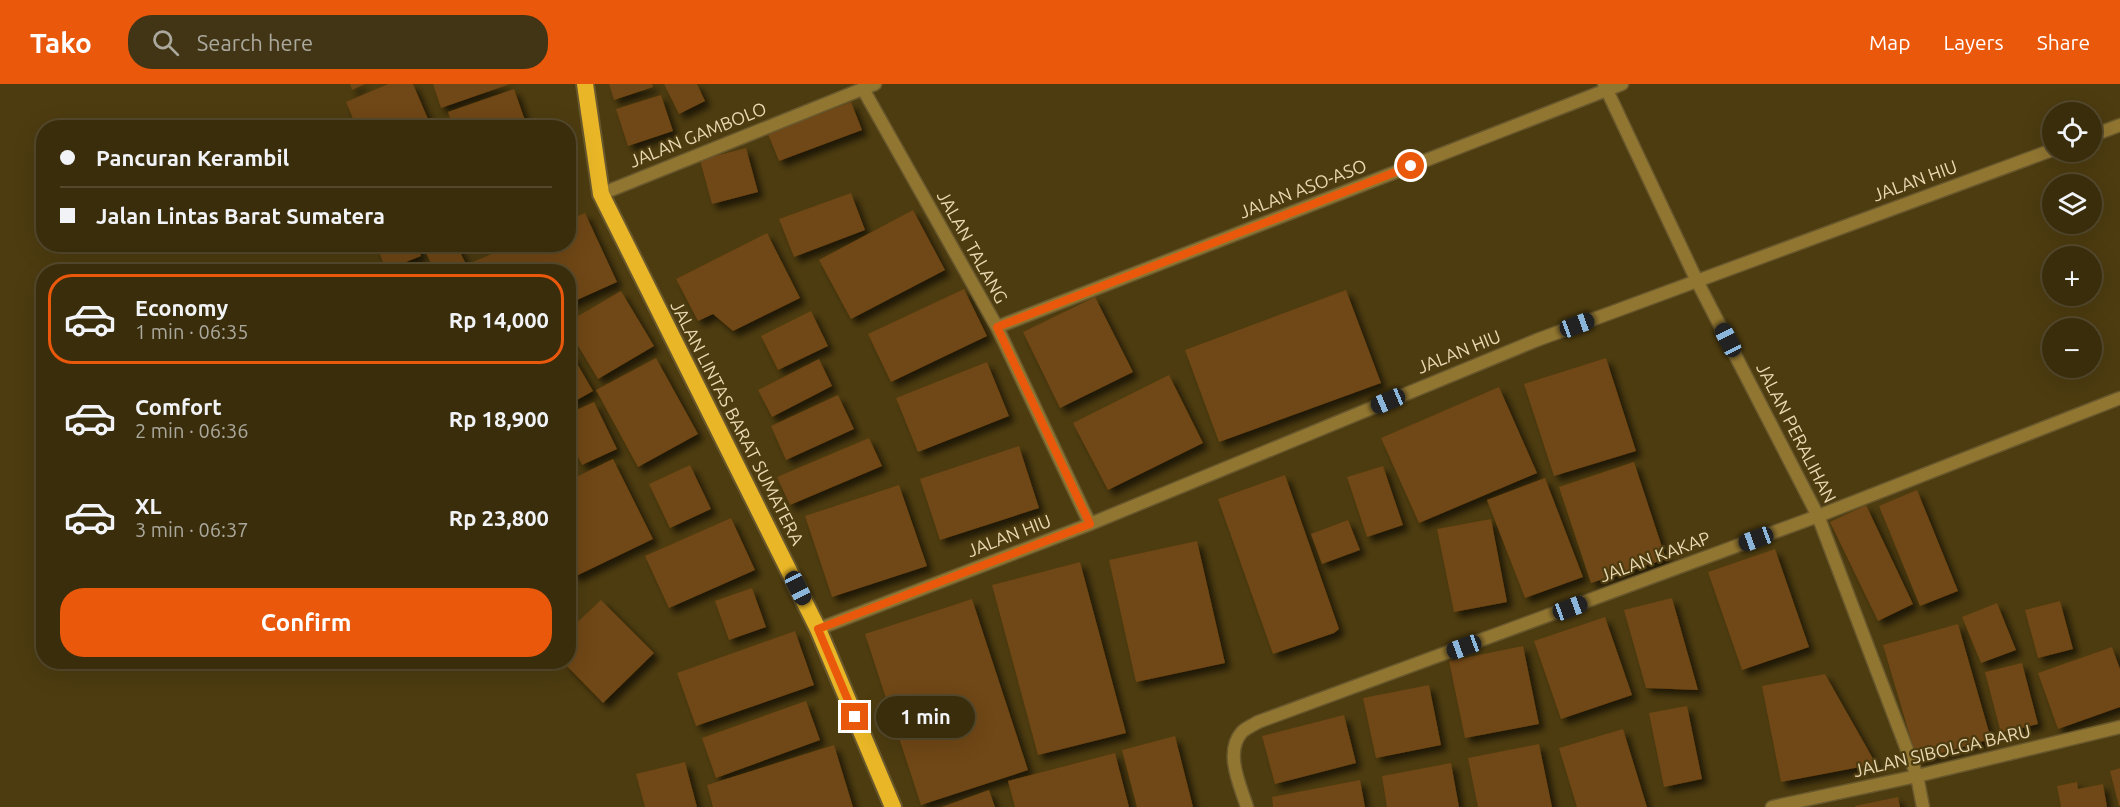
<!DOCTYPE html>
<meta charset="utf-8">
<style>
:root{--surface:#3a2d0c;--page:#413515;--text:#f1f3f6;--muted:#aba89d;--line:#54492d;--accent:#ea580c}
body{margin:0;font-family:Ubuntu,sans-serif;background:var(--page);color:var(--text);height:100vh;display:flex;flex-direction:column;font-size:22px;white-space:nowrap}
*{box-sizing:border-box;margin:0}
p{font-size:20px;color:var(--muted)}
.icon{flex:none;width:33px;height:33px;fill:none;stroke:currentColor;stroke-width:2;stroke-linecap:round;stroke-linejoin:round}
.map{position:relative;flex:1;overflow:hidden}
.side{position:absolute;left:36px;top:180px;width:540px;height:405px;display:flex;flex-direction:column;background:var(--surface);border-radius:24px;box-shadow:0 6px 24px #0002,0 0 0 2px var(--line)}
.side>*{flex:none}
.guide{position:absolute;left:36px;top:36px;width:540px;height:132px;border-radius:24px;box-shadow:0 6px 24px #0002,0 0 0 2px var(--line);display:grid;align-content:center;height:132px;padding:0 24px;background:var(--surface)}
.fabs{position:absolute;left:2042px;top:18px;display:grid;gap:12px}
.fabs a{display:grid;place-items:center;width:60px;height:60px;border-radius:50%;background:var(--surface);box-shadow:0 6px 24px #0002,0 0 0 2px var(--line);font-size:30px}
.end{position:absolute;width:27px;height:27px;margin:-14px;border:8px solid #ea580c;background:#fff;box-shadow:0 0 0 3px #fff}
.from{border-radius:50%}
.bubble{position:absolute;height:42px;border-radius:21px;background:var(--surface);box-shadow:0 6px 24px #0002,0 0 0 2px var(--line);font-size:20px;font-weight:700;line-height:42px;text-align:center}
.car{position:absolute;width:18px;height:36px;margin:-18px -9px;border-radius:8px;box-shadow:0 0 4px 2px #0007;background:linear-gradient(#222 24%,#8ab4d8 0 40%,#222 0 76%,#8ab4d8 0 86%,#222 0)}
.guide b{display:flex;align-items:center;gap:21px;height:57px;font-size:22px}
.guide b+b{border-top:2px solid var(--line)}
.guide i{width:15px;height:15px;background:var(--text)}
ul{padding:10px 0 0;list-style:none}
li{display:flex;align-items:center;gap:18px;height:90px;margin:0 12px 9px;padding:0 12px;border:3px solid transparent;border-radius:24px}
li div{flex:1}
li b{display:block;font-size:22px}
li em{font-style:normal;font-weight:700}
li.selected{border-color:var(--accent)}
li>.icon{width:54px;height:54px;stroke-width:1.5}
.action{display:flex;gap:12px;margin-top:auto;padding:12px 24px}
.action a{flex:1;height:69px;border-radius:24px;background:var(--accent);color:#fff;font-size:24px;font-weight:700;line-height:69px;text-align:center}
header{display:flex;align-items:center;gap:36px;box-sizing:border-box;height:84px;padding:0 30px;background:var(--accent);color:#fff}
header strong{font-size:28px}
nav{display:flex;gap:33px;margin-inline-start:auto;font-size:21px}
.search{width:420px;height:54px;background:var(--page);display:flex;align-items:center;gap:15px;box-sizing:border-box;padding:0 21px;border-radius:24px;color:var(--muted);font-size:22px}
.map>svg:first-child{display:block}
.building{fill:#6f4613;filter:url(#shadow)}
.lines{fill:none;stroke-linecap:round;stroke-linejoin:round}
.minor-casing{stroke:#69582d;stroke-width:15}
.tertiary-casing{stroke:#69582d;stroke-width:15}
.trunk-casing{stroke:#69582d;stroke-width:20}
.minor{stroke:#917631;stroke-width:12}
.tertiary{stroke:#917631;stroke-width:12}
.trunk{stroke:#e8b627;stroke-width:16}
.route{stroke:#ea580c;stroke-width:8}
.labels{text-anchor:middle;stroke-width:4.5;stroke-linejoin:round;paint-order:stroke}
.street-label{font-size:18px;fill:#e9d9b3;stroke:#4d3c10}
</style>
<header>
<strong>Tako</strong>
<div class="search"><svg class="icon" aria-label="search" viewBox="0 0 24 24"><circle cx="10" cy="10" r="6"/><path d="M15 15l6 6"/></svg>Search here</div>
<nav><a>Map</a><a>Layers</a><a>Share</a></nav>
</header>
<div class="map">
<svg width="2120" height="723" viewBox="0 0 2120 723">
<defs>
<filter id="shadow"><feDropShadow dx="5.5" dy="5.5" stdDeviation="3" flood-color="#0009"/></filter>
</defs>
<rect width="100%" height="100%" fill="#4d3c10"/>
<path class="building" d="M350,0H365L352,6Z
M388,0H413L428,35L409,44H357L346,18Z
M433,0H510L441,24Z
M609,0H652L653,3L614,16Z
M664,0H697L705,17L679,30Z
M514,5L527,42L453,44L448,28Z
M661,11L673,47L628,62L616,25Z
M851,18L862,46L779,77L768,50Z
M746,64L758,108L712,120L700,76Z
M851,109L865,146L794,173L779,135Z
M913,126L945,186L851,235L819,176Z
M585,129L617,198L568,220V188H475L471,179L514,160H568V136Z
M767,149L800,214L733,247L713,230L698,237L676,195Z
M376,160H417L421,172L386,186Z
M422,160H456L470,188H435Z
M420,178L425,188H403Z
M964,205L987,252L891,298L868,250Z
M1346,206L1381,299L1219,358L1185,266Z
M621,207L654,262L598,295L568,245V238Z
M1095,213L1133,288L1060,324L1023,248Z
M811,227L828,262L778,286L761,252Z
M568,264L593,307L568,321Z
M656,274L698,350L638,383L596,306Z
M1606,274L1636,367L1554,392L1524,300Z
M819,275L832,302L772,333L758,306Z
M987,278L1009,332L918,368L896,314Z
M1169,291L1203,359L1108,406L1073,339Z
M1499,303L1537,389L1419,439L1381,354Z
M838,311L854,345L786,376L771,342Z
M594,318L617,365L582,381L568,353V330Z
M869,354L882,382L790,421L777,393Z
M1019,362L1039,424L940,456L920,395Z
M613,375L653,455L574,493L568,482V397Z
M1634,378L1666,475L1591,499L1559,403Z
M690,381L711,425L670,444L649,400Z
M1383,382L1403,441L1367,453L1347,393Z
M1285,391L1339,545L1334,549L1273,570L1218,415Z
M1545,394L1583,493L1525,514L1487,416Z
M899,401L927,482L832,513L805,432Z
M1917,406L1958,507L1920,522L1879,422Z
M1866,421L1913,520L1878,537L1830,438Z
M731,434L755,486L669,524L645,472Z
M1491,435L1507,518L1454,528L1437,445Z
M1348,436L1360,466L1322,480L1311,450Z
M1197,457L1225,579L1136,598L1109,476Z
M1775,465L1809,563L1742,586L1708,488Z
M1080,478L1126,649L1038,671L992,501Z
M752,504L766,543L729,556L715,517Z
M1672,514L1698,606L1646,604L1624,526Z
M972,515L1028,686L921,721L865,550Z
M601,516L654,569L603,619L563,578H568V547Z
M2060,517L2073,565L2038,574L2025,526Z
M1997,519L2016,566L1981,579L1962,533Z
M1605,533L1632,611L1561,635L1534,557Z
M1958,540L1991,655L1917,676L1883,561Z
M795,547L814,601L696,642L677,589Z
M1523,562L1539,640L1465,654L1449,577Z
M2112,563L2120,585V623L2058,645L2038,589Z
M2022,579L2038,640L2001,649L1985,588Z
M1825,590L1876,680L1781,698L1762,602Z
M1429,601L1441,661L1376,674L1363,614Z
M806,617L820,656L716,694L702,654Z
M1687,622L1702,695L1664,703L1649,629Z
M1344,631L1356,679L1275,700L1262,652Z
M1623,645L1647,723H1577L1559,664Z
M1175,652L1193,723H1137L1122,666Z
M1539,660L1552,723H1478L1468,674Z
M834,661L853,723H713L707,701Z
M1115,669L1129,723H1015L1008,697Z
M685,678L697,723H645L636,690Z
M1451,679L1459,723H1387L1382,692Z
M2120,684V722H2119L2110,687Z
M1360,696L1365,723H1273L1272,713Z
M2077,698L2078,705L2103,700L2107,723H2061L2057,702Z
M989,706L995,723H942Z
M1898,713L1900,723H1855V722Z"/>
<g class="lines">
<defs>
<path id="minor" d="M1604,0L1697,197L1818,432L1917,692L1923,723
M863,5L997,243L1090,440
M2091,52L2120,41
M601,110L875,0
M997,243L1622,0
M818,545L1090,440L1537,256L2052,66
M1247,723C1240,701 1224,668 1242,648C1246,644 1253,641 1258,638L1818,432L2120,314"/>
<path id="tertiary" d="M1772,723L1917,692L2120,643"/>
<path id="trunk" d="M585,0L601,110L818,545L893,723"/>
</defs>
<use href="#minor" class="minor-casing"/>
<use href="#tertiary" class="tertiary-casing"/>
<use href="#trunk" class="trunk-casing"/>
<use href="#minor" class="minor"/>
<use href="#tertiary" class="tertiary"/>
<use href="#trunk" class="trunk"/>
</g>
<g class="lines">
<path class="route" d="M855,633L818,545L1090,440L997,243L1411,82"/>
</g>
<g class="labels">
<g class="street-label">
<text transform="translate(698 51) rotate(-22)" y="6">JALAN GAMBOLO</text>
<text transform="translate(1915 97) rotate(-20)" y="6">JALAN HIU</text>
<text transform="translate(1303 105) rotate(-21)" y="6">JALAN ASO-ASO</text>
<text transform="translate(972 163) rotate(61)" y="6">JALAN TALANG</text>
<text transform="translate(1459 268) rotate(-22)" y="6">JALAN HIU</text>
<text transform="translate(737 339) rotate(63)" y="6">JALAN LINTAS BARAT SUMATERA</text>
<text transform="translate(1796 349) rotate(63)" y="6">JALAN PERALIHAN</text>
<text transform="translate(1009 452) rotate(-21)" y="6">JALAN HIU</text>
<text transform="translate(1655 473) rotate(-20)" y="6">JALAN KAKAP</text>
<text transform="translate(1942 667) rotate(-13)" y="6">JALAN SIBOLGA BARU</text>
</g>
</g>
</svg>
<div class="fabs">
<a><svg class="icon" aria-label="locate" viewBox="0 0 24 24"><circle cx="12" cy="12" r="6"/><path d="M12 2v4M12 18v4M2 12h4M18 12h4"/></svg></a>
<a><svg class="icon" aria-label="layers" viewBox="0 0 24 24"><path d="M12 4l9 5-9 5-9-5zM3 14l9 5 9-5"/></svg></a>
<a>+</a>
<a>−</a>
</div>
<i class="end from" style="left:1411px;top:82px"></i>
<i class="end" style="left:855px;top:633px"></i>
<div class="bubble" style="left:876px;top:612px;width:99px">1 min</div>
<i class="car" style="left:1577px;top:241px;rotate:70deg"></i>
<i class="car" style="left:1728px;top:256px;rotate:333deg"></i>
<i class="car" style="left:1388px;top:317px;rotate:247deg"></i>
<i class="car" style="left:1756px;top:455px;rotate:250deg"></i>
<i class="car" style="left:798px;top:504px;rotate:153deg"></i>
<i class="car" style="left:1570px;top:524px;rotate:70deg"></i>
<i class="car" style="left:1464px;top:563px;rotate:250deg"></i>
<div class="guide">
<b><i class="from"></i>Pancuran Kerambil</b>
<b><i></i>Jalan Lintas Barat Sumatera</b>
</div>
<section class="side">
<ul>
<li class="selected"><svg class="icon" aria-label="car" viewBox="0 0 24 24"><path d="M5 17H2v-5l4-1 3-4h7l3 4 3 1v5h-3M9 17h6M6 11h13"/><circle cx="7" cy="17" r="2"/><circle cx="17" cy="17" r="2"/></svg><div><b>Economy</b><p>1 min · 06:35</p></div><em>Rp 14,000</em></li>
<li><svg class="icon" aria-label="car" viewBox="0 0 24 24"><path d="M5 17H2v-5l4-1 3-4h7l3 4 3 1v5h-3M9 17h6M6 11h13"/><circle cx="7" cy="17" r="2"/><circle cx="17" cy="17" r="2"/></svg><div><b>Comfort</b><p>2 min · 06:36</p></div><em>Rp 18,900</em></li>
<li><svg class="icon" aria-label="car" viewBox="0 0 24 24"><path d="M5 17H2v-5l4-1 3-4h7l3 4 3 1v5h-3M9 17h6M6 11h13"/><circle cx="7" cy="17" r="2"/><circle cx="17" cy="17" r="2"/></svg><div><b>XL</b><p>3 min · 06:37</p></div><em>Rp 23,800</em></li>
</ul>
<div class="action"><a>Confirm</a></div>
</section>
</div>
